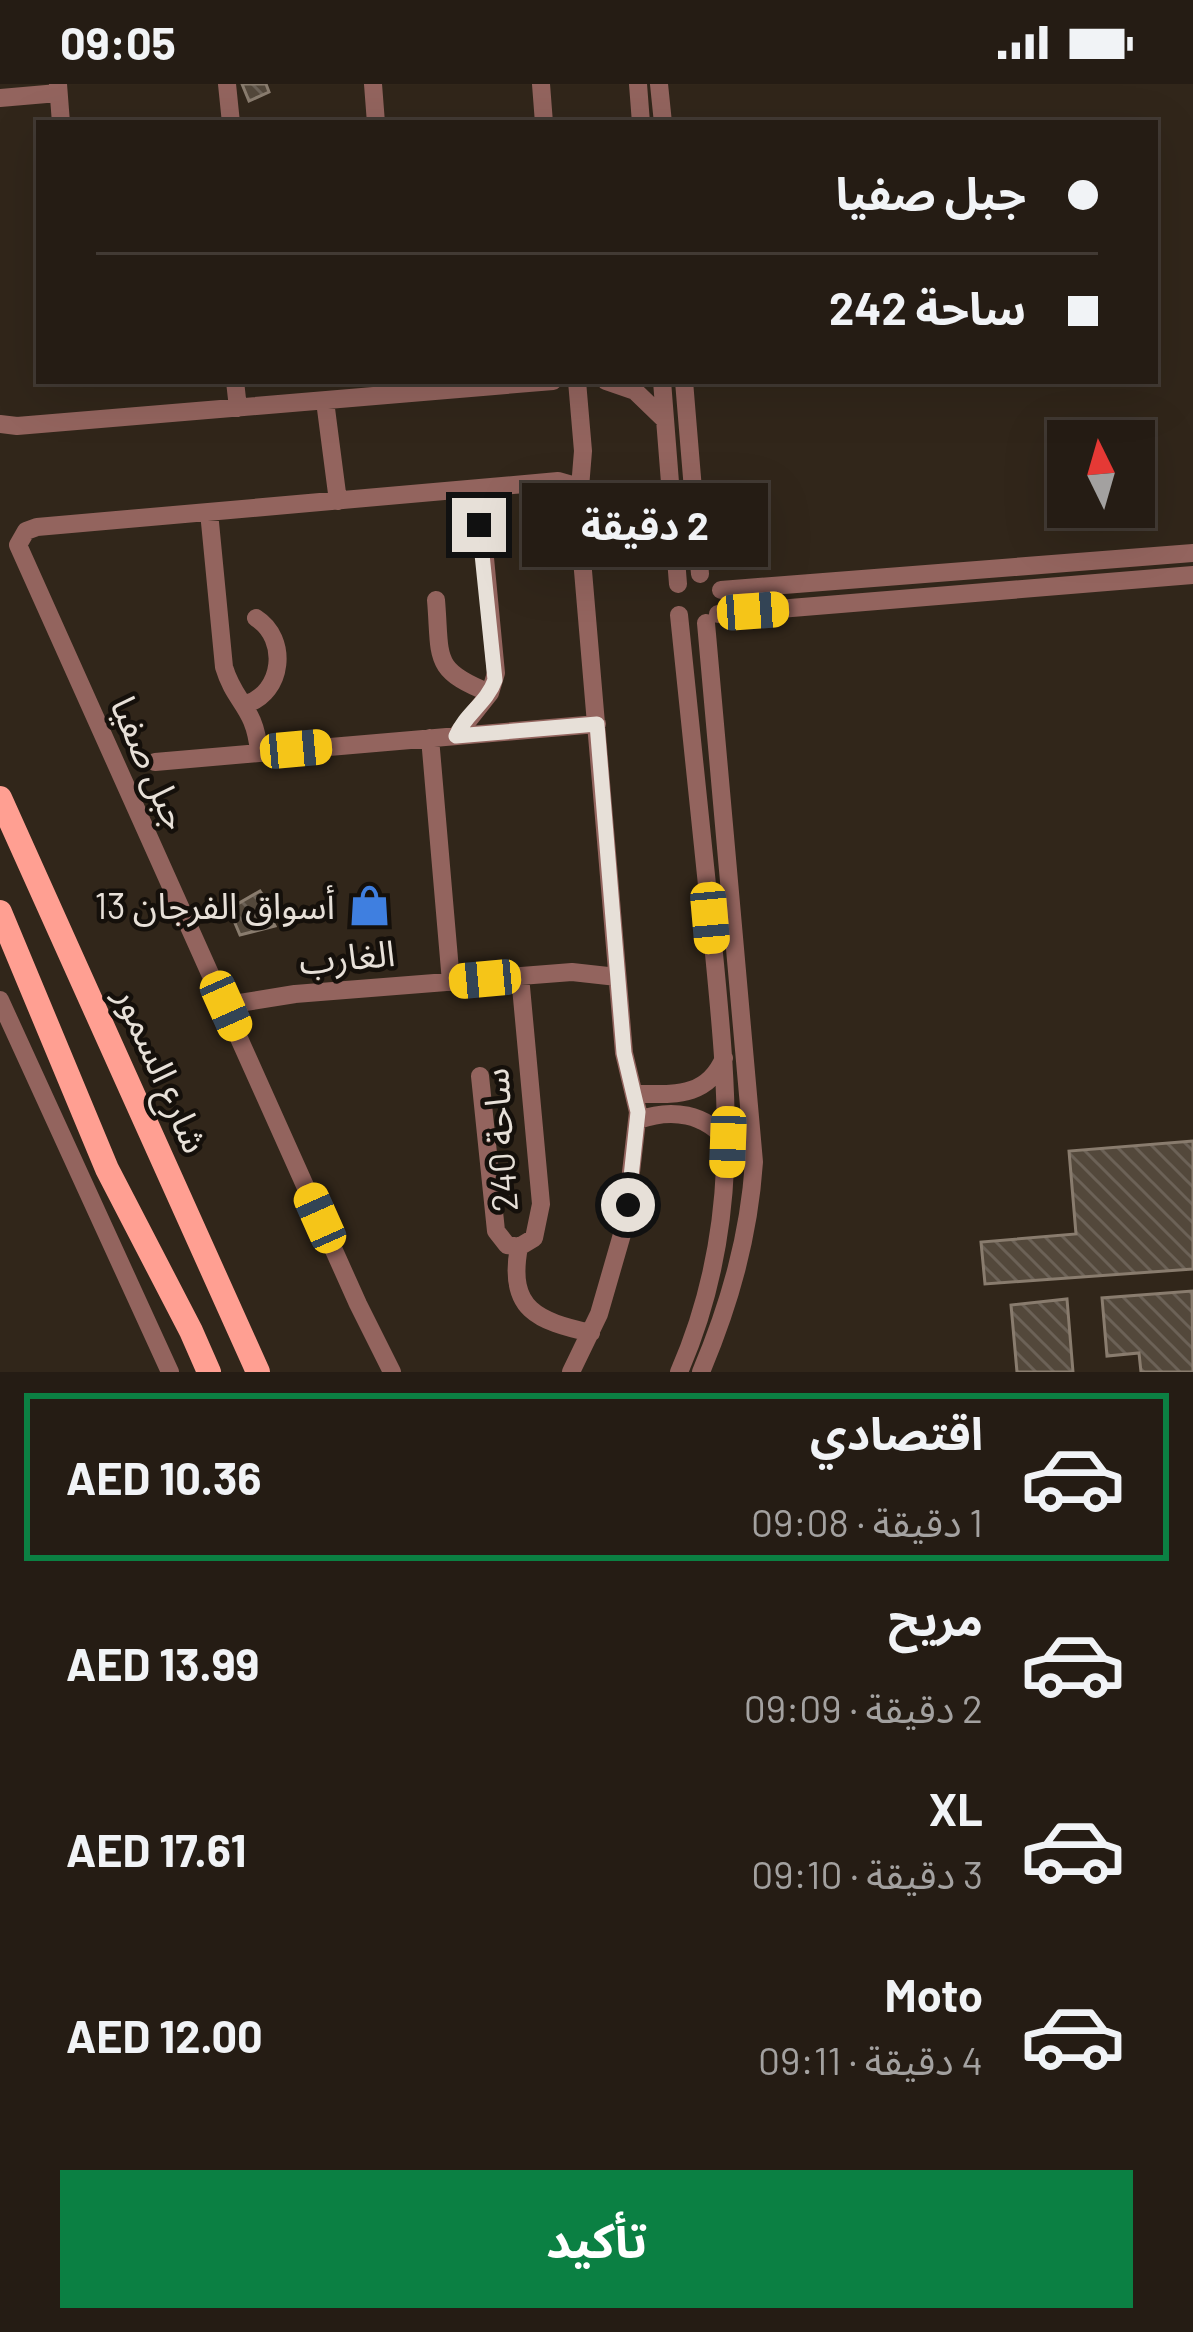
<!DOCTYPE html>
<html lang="ar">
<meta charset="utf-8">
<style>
:root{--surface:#251c14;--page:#312922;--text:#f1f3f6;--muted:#a3a1a0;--line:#423a34;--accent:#0b8043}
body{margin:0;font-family:Barlow,"Noto Sans Arabic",sans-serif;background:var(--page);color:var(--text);direction:rtl;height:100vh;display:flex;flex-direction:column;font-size:45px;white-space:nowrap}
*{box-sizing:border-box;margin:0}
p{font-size:39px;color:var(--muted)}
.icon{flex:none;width:66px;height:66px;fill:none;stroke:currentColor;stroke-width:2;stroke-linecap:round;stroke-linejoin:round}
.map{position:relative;height:1288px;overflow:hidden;direction:ltr}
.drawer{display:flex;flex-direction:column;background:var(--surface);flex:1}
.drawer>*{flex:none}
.guide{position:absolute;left:36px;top:36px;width:1122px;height:264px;border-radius:0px;box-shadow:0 12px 48px #0002,0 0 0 3px var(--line);direction:rtl;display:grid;align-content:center;height:264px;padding:0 60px;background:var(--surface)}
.needle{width:78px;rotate:355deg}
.controls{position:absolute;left:1047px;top:336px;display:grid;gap:24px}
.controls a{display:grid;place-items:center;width:108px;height:108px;border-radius:0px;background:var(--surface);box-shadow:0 12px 48px #0002,0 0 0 3px var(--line);font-size:60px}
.end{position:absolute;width:54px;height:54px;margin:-27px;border:15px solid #e7e0d8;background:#111;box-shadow:0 0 0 6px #111}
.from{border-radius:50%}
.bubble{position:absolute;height:84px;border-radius:0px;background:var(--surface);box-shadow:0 12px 48px #0002,0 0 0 3px var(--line);font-size:39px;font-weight:700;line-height:84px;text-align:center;direction:rtl}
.car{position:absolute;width:36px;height:72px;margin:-36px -18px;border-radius:15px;box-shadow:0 0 9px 3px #0007;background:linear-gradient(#f5c518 24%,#345 0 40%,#f5c518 0 76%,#345 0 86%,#f5c518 0)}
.guide b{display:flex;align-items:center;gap:42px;height:114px;font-size:45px}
.guide b+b{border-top:3px solid var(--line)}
.guide i{width:30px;height:30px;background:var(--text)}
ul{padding:21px 0 0;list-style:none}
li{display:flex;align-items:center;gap:36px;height:168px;margin:0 24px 18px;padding:0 36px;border:6px solid transparent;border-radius:0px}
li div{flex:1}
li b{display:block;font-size:45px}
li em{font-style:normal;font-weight:700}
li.on{border-color:var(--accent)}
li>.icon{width:108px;height:108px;stroke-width:1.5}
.primary-button{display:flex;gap:24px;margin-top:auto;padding:24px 60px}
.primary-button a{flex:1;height:138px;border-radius:0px;background:var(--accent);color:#fff;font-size:48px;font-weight:700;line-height:138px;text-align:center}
.status{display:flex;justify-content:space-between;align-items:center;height:84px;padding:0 60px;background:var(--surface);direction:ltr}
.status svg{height:33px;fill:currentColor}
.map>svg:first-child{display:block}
.building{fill:url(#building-back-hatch);stroke:#897c6e;stroke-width:3}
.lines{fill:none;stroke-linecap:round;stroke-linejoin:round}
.minor{stroke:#93645e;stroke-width:18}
.major{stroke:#ff9f92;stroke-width:24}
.route{stroke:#e7e0d8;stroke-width:15}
.labels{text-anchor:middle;stroke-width:9;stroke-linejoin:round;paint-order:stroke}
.street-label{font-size:36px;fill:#e7e0d8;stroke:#15100b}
.poi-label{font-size:36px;fill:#e7e0d8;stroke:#15100b;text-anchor:end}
</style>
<div class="status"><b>09:05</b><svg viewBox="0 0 49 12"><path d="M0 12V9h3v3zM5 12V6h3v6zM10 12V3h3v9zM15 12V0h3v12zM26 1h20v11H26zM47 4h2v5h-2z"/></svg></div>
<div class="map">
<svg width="1193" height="1288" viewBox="0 0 1193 1288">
<defs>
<pattern id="building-back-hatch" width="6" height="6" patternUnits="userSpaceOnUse" patternTransform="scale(3)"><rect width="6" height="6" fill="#53483b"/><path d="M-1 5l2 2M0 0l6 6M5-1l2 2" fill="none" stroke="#6c6257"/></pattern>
</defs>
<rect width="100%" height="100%" fill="#31261a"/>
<path class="building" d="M242,0H266L269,8L249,17Z
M260,807L275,830L270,832L275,842L240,851L229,825Z
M1193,1057V1185L985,1200L981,1158L1076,1150L1069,1067Z
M1192,1207L1193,1288H1141L1139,1269L1107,1272L1102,1214Z
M1067,1215L1073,1288H1017L1011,1221Z"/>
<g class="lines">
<path class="minor" d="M58,0L61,39
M227,0L231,39
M373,0L376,39
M541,0L544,39
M638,0L641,39
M659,0L663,39
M0,14L58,9
M235,297L238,324
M606,297L635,307L665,336
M662,297L678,500
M684,297L700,490
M325,317L338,417
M0,340L17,342L553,297
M209,428L224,583C235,620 255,622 259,668
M721,506L1193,469
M436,516C441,574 431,586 490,609
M718,530L1193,491
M679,531C690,637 701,743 712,849C727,1005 744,1140 679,1288
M246,620C283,609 289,555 256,534
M456,652L490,609L496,589L483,453L463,406
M430,654L451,898
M155,678L597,640
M0,916L170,1288
M227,921L295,910L572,888L617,893
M480,992L496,1147L507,1161L519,1163L534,1154L541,1120L520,892
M636,1010C674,1010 707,1014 724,974
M638,1036C672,1024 705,1029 728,1058
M519,1163C507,1226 538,1237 591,1249
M392,1288L358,1220L18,461L26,447L37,443L558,397L579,403
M571,1288L599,1230L625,1140L638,1028L624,969L578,428L583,367L577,297
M701,1288C730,1219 749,1152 754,1078L706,539"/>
<path class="major" d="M0,714L258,1288
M0,828L107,1085L191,1247L209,1288"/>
</g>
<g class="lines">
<path class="route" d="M479,441L495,596C487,619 465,630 456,652L597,640L624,969L638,1028L628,1121"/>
</g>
<defs>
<symbol id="shop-bare" viewBox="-9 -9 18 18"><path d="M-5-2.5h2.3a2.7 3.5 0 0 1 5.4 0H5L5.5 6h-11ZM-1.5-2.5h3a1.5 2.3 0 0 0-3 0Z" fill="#3f7fe0" stroke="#15100b" stroke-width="2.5" paint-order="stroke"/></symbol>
</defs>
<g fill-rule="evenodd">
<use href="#shop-bare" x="340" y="792" width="59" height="59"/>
</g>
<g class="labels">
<g class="street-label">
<text transform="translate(150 679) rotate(66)" y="13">جبل صفيا</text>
<text transform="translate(347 873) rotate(-5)" y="13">الغارب</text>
<text transform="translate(162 986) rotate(66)" y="13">شارع السمور</text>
<text transform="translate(500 1056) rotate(-94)" y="13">ساحة 240</text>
</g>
<g class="poi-label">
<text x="335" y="835">أسواق الفرجان 13</text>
</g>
</g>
</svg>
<div class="controls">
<a><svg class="needle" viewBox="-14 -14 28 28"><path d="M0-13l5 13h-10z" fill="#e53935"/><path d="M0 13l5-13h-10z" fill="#a3a1a0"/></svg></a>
</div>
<i class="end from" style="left:628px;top:1121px"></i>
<i class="end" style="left:479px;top:441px"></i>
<div class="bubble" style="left:522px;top:399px;width:246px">2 دقيقة</div>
<i class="car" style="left:753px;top:527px;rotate:86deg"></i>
<i class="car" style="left:296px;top:665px;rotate:85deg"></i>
<i class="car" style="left:710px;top:834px;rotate:175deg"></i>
<i class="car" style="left:485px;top:895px;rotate:265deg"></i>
<i class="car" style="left:226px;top:922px;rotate:156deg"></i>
<i class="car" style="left:728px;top:1058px;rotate:182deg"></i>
<i class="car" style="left:320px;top:1134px;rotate:336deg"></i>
<div class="guide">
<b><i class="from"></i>جبل صفيا</b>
<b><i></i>ساحة 242</b>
</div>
</div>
<section class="drawer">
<ul>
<li class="on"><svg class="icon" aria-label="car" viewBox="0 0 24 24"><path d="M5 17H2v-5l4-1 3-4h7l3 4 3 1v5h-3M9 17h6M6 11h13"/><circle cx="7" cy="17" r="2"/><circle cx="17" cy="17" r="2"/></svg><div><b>اقتصادي</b><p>1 دقيقة · 09:08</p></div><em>AED 10.36</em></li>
<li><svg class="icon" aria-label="car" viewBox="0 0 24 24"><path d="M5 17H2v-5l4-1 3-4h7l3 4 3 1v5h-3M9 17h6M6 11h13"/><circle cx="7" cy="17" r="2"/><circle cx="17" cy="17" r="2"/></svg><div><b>مريح</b><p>2 دقيقة · 09:09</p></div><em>AED 13.99</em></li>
<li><svg class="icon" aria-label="car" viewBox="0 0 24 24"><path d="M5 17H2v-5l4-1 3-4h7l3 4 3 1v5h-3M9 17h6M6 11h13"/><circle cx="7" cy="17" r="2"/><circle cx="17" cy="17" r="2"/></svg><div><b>XL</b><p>3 دقيقة · 09:10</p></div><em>AED 17.61</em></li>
<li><svg class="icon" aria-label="car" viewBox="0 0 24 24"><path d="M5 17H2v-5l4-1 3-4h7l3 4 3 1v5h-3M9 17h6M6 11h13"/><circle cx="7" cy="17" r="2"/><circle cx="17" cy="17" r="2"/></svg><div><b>Moto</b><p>4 دقيقة · 09:11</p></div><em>AED 12.00</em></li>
</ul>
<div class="primary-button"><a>تأكيد</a></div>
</section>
